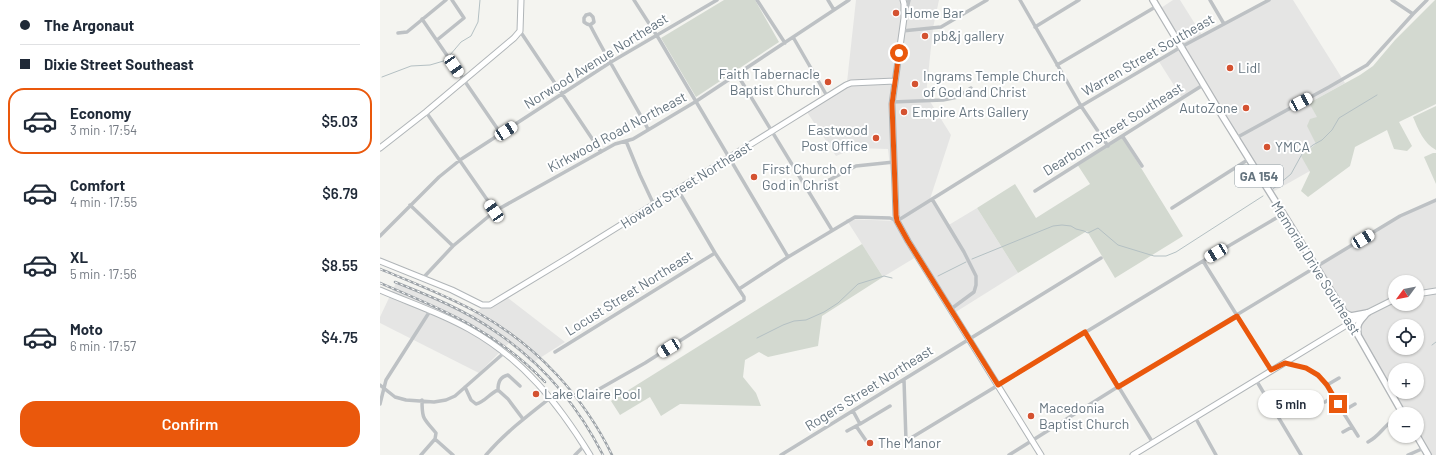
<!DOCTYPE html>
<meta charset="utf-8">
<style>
:root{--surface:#fff;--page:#f6f6f7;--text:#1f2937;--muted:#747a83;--line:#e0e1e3;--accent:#ea580c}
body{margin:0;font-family:Barlow,sans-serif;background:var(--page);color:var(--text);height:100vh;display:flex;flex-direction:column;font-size:15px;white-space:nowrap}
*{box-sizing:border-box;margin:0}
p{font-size:13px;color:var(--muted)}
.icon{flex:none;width:22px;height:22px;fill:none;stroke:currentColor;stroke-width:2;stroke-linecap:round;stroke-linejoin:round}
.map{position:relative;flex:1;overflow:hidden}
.drawer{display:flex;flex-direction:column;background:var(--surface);width:380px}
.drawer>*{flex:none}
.guide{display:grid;align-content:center;height:88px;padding:0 20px;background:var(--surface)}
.needle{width:26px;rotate:238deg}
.tools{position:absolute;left:1008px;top:275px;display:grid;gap:8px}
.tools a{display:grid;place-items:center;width:36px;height:36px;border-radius:50%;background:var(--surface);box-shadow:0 1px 3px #0004;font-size:20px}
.end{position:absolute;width:18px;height:18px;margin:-9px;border:5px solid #ea580c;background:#fff;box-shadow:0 0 0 2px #fff}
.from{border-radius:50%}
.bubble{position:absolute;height:28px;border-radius:14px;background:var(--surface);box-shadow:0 1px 3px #0004;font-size:13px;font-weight:600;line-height:28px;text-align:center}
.car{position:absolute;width:12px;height:24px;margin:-12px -6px;border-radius:5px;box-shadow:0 0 3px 1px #0007;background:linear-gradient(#fff 24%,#345 0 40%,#fff 0 76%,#345 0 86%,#fff 0)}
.guide b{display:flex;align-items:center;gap:14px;height:38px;font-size:15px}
.guide b+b{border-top:1px solid var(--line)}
.guide i{width:10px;height:10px;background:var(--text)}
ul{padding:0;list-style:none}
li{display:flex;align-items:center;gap:12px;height:66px;margin:0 8px 6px;padding:0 12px;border:2px solid transparent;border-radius:16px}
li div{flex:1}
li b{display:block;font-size:15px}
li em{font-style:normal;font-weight:600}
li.on{border-color:var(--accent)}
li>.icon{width:36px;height:36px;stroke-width:1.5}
.action{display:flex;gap:8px;margin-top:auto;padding:8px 20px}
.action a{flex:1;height:46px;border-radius:16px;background:var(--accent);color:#fff;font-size:16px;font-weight:600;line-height:46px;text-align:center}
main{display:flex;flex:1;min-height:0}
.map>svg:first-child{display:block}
.built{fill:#e5e5e4;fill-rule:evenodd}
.green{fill:#d3d9d0}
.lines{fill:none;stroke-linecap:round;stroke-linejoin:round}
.stream{stroke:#b4c0c3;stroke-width:1}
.secondary-casing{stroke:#b0b5b8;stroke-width:7}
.primary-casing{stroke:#b1b5b8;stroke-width:8}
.street{stroke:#bdc1c4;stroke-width:3.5}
.secondary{stroke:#fff;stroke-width:5}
.primary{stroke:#fff;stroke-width:5.5}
.rail-casing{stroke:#9da3a8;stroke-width:2.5}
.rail{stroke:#fff;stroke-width:1;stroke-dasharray:3;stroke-linecap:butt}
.route{stroke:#ea580c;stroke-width:5}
.poi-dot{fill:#d45231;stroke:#fff;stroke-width:1.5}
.labels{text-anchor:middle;stroke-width:4;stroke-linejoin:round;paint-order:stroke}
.shield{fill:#fff;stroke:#939ea5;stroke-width:1}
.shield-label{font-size:13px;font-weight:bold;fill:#65747f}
.poi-label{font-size:14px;fill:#65747f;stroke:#fff;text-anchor:start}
.street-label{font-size:14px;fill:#65747f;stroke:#fff}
</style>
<main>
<section class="drawer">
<div class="guide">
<b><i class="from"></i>The Argonaut</b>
<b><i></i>Dixie Street Southeast</b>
</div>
<ul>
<li class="on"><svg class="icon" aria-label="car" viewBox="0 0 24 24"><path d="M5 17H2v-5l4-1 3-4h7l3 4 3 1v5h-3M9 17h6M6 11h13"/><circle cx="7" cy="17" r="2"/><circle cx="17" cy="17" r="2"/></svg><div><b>Economy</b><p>3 min · 17:54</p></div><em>$5.03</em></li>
<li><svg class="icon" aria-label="car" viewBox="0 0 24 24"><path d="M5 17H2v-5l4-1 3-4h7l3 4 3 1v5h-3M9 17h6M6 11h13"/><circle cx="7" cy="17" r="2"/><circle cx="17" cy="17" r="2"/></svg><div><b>Comfort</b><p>4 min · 17:55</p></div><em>$6.79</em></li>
<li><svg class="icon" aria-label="car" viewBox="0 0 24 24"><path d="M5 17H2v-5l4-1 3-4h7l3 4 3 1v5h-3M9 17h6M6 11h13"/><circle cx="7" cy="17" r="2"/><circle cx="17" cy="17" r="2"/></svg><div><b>XL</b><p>5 min · 17:56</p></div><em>$8.55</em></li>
<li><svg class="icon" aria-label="car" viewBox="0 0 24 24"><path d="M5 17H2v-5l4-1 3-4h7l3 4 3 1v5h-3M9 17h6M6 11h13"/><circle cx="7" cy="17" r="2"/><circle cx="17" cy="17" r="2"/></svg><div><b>Moto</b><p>6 min · 17:57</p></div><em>$4.75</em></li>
</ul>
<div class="action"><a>Confirm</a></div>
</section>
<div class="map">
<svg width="1056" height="455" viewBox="0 0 1056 455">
<rect width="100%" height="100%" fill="#f4f4f0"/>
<path class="built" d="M476,0H559L553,28L546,95L571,135L550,199L567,226L597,208L638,273L571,315L536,257L503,277L466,219L516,221L508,149L475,148L456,156L425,109L467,82Z
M793,0H800L822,35L886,0H913L965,83L929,103L960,154L889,194L823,86L802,98L778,60L799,47L778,10Z
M1056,200V455H1048L1037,436V414H1023L934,267L1027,213ZM1015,282H1037V304H1015ZM1015,326H1037V348H1015ZM1015,370H1037V392H1015Z
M16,283L61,301L89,316L124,295L185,342L152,363L129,343L99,373L0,323V317Z"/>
<path class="green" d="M344,0H375L399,42L316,97L281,38Z
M1055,0H1056V104L1019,122L1032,146L1027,151L1014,149L1007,130L975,147L970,166L928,197L921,191L930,172L921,156L936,144L927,126L930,119L937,117L929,103L980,75L993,66L1015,40Z
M1056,106V150C1044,144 1038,129 1033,117Z
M742,137L803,236L735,278L707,231L638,273L597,208L635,184L656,218L710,184L697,164Z
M1053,153H1056V184L1044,157Z
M482,244L503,277L442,316L438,346L388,357L379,352L365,360L363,377L376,393L381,406L300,404L281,416L270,397L240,415L231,401Z"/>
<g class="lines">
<path class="stream" d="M70,55L81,42L91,36L98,22L100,0
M2,77L31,66L50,65L67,60
M893,189L911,174L922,154L933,145L942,140L952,130L959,118L997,95
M592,259L673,226L682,225L691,226L696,229L704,231L708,233L718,228L738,245L774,256H786L796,252L883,196
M558,276L586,262
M377,338L403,325L414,321L426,320L444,312L458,303L478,284L504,276L512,278
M1052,345L1056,342"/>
<defs>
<path id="secondary" d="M523,0L524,4V18L512,104L516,215L517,221L528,241L661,455
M0,148L46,112L134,38L140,31L141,0
M0,261L72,290L102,305H110L186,259L466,85L471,83L515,81
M0,290C30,303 61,313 89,329C143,359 178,403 210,455
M1037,294L1056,291
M753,455L983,315L1015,299"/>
<path id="primary" d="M773,0L843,117L971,323L1023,414
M965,313L971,316L987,313
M978,334C976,323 981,320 987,313
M1037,436L1048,455"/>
</defs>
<use href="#secondary" class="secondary-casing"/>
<use href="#primary" class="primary-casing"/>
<path class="street" d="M254,0L279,39L408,257
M377,0L405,43
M448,0L454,10
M640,0L701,106L728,146
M830,0L844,24
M1012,0L1033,14
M525,17L529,0
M42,19L121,134
M210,25L214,22L213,17L210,14L206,15L204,18V22L207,24L210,25C228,60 249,94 268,129
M655,27L699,0
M140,31L221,152
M522,31L561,27L607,0
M18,33L27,32L66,0
M413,37L447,96
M57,40L84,18L72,0
M677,65L777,6
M357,74L452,230
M512,102L563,100L578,97L591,88
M46,112L115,211
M743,137L762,166
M856,138L949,87L987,65L1033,14L1047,0
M246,141L260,175L274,205
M428,191L476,166L514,162
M655,191L823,85
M552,199L584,252L596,276V285L594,292L571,309
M30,205L73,246
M792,208L869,159
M0,236L59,177L80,160L231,62L337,0
M823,261L891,370
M43,278L73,246L115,211L235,144L253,139L315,102L469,0
M359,289L408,257L475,217L510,218L517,221L701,106L801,47L889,0
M705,332L773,443
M175,352L335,253
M905,363L926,368L942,379L978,436
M524,380L526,441L823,261L903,214
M876,380L921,455
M0,385L15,397L26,400L54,402L66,400L75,396L125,352
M947,385L959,378
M85,387L91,400L96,404C105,402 110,393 118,390C118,382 120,377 128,375L140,386
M118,390L128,399L143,419
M207,396L265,363L364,300V297L335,253L298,190
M945,402L954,396
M0,404L6,380L50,311
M473,411L480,424L510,406
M963,411L975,404
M815,417L836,455
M476,426L487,442
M467,431L478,425
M963,432L972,427
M55,439L73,455
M988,442C1001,435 1003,426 1015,419
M41,455L55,439L56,433C44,418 42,421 42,400
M106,455C125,433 147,416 170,398
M195,455L204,446
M401,455L721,258
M629,455L736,388L1020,216L1056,200
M1028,455L1044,448"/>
<use href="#secondary" class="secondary"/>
<use href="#primary" class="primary"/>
<defs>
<path id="rail" d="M0,269C34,283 68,296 100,314C157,346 204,397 232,455
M15,282C50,296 85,310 116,332C162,363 198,406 223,455
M0,283C64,310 116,331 165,382"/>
</defs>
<use href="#rail" class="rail-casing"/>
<use href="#rail" class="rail"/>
</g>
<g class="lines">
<path class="route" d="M519,53L512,104L516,215L517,221L528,241L618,385L705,332L738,387L857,316L891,370L905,363L926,368L938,375L947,385L958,404"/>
</g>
<g class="poi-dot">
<circle cx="516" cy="13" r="4"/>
<circle cx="545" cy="36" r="4"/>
<circle cx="850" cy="68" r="4"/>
<circle cx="448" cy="82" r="4"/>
<circle cx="535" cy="84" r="4"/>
<circle cx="866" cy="108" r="4"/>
<circle cx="524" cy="112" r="4"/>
<circle cx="496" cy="138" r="4"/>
<circle cx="887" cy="147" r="4"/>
<circle cx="374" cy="177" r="4"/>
<circle cx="156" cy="394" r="4"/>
<circle cx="651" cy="416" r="4"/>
<circle cx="490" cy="443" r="4"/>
</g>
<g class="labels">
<rect class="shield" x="855" y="165" width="48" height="22" rx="3"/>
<g class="shield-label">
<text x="879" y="181">GA 154</text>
</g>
<g class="poi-label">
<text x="524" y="18">Home Bar</text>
<text x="553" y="41">pb&amp;j gallery</text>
<text x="858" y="73">Lidl</text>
<text x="440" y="79" text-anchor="end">Faith Tabernacle<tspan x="440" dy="16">Baptist Church</tspan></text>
<text x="543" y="81">Ingrams Temple Church<tspan x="543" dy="16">of God and Christ</tspan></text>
<text x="858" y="113" text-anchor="end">AutoZone</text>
<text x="532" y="117">Empire Arts Gallery</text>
<text x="488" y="135" text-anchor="end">Eastwood<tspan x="488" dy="16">Post Office</tspan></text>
<text x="895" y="152">YMCA</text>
<text x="382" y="174">First Church of<tspan x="382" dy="16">God in Christ</tspan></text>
<text x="164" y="399">Lake Claire Pool</text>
<text x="659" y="413">Macedonia<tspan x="659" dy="16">Baptist Church</tspan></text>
<text x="498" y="448">The Manor</text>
</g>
<g class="street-label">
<text transform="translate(768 55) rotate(-30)" y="5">Warren Street Southeast</text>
<text transform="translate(216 61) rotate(-32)" y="5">Norwood Avenue Northeast</text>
<text transform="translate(733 129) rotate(-32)" y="5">Dearborn Street Southeast</text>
<text transform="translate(237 132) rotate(-28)" y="5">Kirkwood Road Northeast</text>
<text transform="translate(306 185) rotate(-32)" y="5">Howard Street Northeast</text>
<text transform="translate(936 268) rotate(58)" y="5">Memorial Drive Southeast</text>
<text transform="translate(249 293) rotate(-32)" y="5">Locust Street Northeast</text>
<text transform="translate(489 388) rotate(-32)" y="5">Rogers Street Northeast</text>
</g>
</g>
</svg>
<div class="tools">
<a><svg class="needle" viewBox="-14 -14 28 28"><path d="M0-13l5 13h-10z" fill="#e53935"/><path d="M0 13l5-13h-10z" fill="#747a83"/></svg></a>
<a><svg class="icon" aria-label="locate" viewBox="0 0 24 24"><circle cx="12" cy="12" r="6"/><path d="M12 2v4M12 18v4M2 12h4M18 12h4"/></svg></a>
<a>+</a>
<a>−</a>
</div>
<i class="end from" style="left:519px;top:53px"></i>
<i class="end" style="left:958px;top:404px"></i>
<div class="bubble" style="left:878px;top:390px;width:66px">5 min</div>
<i class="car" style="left:74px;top:66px;rotate:146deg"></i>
<i class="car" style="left:921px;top:102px;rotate:62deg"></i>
<i class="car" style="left:126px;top:131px;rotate:57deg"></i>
<i class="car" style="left:114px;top:211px;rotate:326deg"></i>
<i class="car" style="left:983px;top:239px;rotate:59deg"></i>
<i class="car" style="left:836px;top:253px;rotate:239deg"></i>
<i class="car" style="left:289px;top:348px;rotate:238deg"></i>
</div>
</main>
